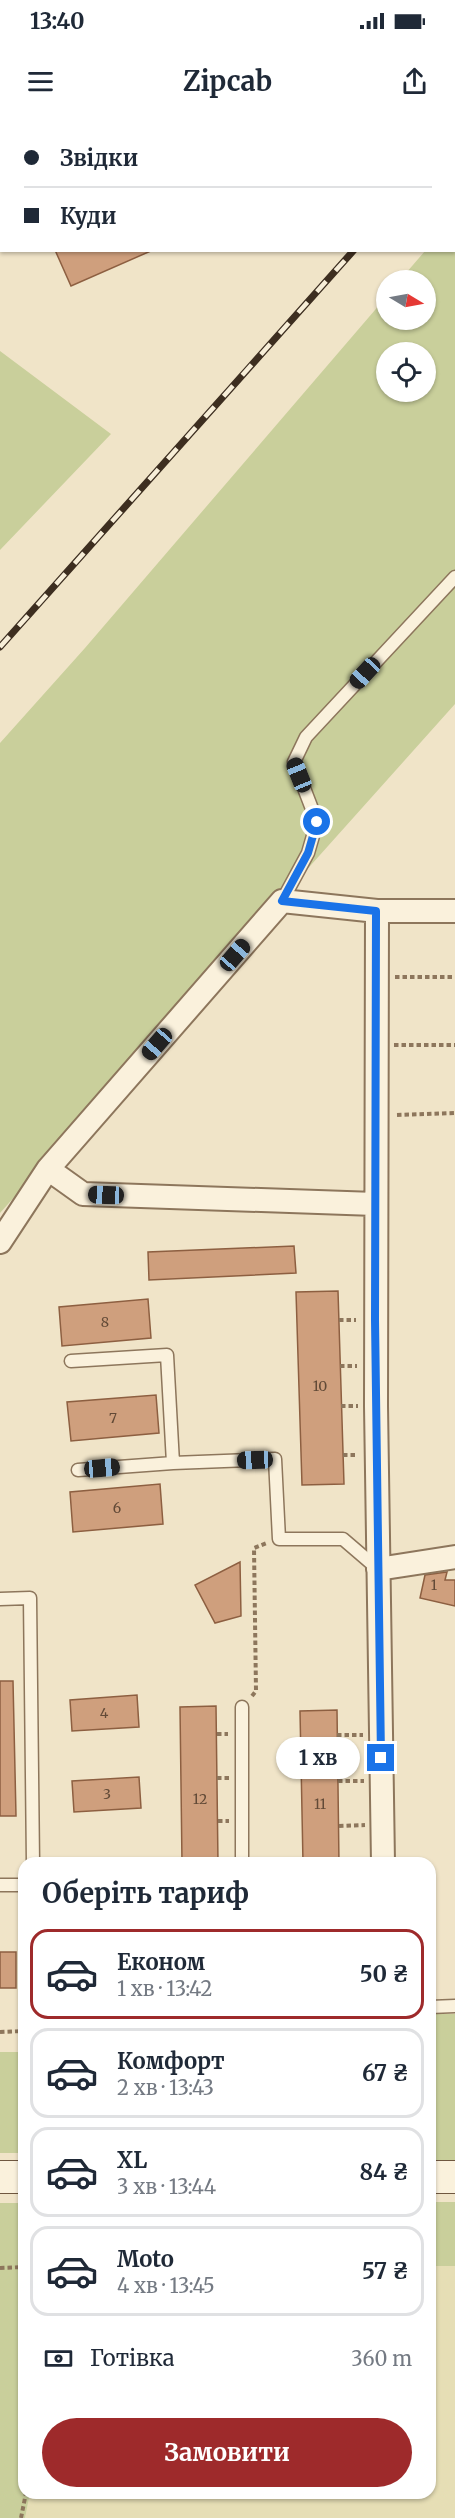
<!DOCTYPE html>
<html lang="uk">
<meta charset="utf-8">
<style>
:root{--surface:#fff;--page:#f6f6f7;--text:#1f2937;--muted:#747a83;--line:#e0e1e3;--accent:#9e2a2b}
body{margin:0;font-family:Merriweather,serif;background:var(--page);color:var(--text);height:100vh;display:flex;flex-direction:column;font-size:22px;white-space:nowrap}
*{box-sizing:border-box;margin:0}
p{font-size:20px;color:var(--muted)}
.icon{flex:none;width:33px;height:33px;fill:none;stroke:currentColor;stroke-width:2;stroke-linecap:round;stroke-linejoin:round}
.map{position:relative;flex:1;overflow:hidden}
.side{position:absolute;left:18px;top:1737px;width:418px;height:642px;display:flex;flex-direction:column;background:var(--surface);border-radius:18px;box-shadow:0 2px 4px #0004}
.side>*{flex:none}
.top-card{position:absolute;left:0px;top:0px;width:456px;height:132px;box-shadow:0 2px 4px #0004;display:grid;align-content:center;height:132px;padding:0 24px;background:var(--surface)}
.needle{width:39px;rotate:100deg}
.tools{position:absolute;left:376px;top:150px;display:grid;gap:12px}
.tools a{display:grid;place-items:center;width:60px;height:60px;border-radius:50%;background:var(--surface);box-shadow:0 2px 4px #0004;font-size:30px}
.end{position:absolute;width:27px;height:27px;margin:-14px;border:8px solid #1a73e8;background:#fff;box-shadow:0 0 0 3px #fff}
.from{border-radius:50%}
.bubble{position:absolute;height:42px;border-radius:21px;background:var(--surface);box-shadow:0 2px 4px #0004;font-size:20px;font-weight:700;line-height:42px;text-align:center}
.car{position:absolute;width:18px;height:36px;margin:-18px -9px;border-radius:8px;box-shadow:0 0 4px 2px #0007;background:linear-gradient(#222 24%,#8ab4d8 0 40%,#222 0 76%,#8ab4d8 0 86%,#222 0)}
.top-card b{display:flex;align-items:center;gap:21px;height:57px;font-size:22px}
.top-card b+b{border-top:2px solid var(--line)}
.top-card i{width:15px;height:15px;background:var(--text)}
ul{padding:0;list-style:none}
li{display:flex;align-items:center;gap:18px;height:90px;margin:0 12px 9px;padding:0 12px;border:3px solid var(--line);border-radius:18px}
li div{flex:1}
li b{display:block;font-size:22px}
li em{font-style:normal;font-weight:700}
li.on{border-color:var(--accent)}
li>.icon{width:54px;height:54px;stroke-width:1.5}
h2{padding:0 24px;font-size:27px;line-height:72px}
.pay{display:flex;align-items:center;gap:15px;height:66px;padding:0 24px;font-size:22px}
.pay p{margin-inline-start:auto}
.primary-button{display:flex;gap:12px;margin-top:auto;padding:12px 24px}
.primary-button a{flex:1;height:69px;border-radius:36px;background:var(--accent);color:#fff;font-size:24px;font-weight:700;line-height:69px;text-align:center}
.status{display:flex;justify-content:space-between;align-items:center;height:42px;padding:0 30px;background:var(--surface);direction:ltr}
.status svg{height:16px;fill:currentColor}
header{display:flex;justify-content:space-between;align-items:center;height:78px;padding:0 24px;background:var(--surface);font-size:27px;font-weight:700}
.map>svg:first-child{display:block}
.farmland{fill:#e6deb5}
.green{fill:#c9cf9b;fill-rule:evenodd}
.building{fill:#cf9f7d;stroke:#8d5f41;stroke-width:1.5}
.lines{fill:none;stroke-linecap:round;stroke-linejoin:round}
.lane-casing{stroke:#8d765c;stroke-width:15}
.street-casing{stroke:#8d765c;stroke-width:26}
.secondary-casing{stroke:#6f573f;stroke-width:34}
.path{stroke:#8d765c;stroke-width:4;stroke-dasharray:4.5 3;stroke-linecap:butt}
.lane{stroke:#faf1dc;stroke-width:12}
.street{stroke:#faf1dc;stroke-width:22}
.secondary{stroke:#faf1dc;stroke-width:32}
.rail-casing{stroke:#3d2e20;stroke-width:7}
.rail{stroke:#f7eed8;stroke-width:4.5;stroke-dasharray:14;stroke-linecap:butt}
.route{stroke:#1a73e8;stroke-width:8}
.labels{text-anchor:middle;stroke-width:6;stroke-linejoin:round;paint-order:stroke}
.number-label{font-size:14px;fill:#624a37}
</style>
<div class="status"><b>13:40</b><svg viewBox="0 0 49 12"><path d="M0 12V9h3v3zM5 12V6h3v6zM10 12V3h3v9zM15 12V0h3v12zM26 1h20v11H26zM47 4h2v5h-2z"/></svg></div>
<header><svg class="icon" aria-label="menu" viewBox="0 0 24 24"><path d="M4 6h16M4 12h16M4 18h16"/></svg>Zipcab<svg class="icon" aria-label="share" viewBox="0 0 24 24"><path d="M12 15V3M7 8l5-5 5 5M5 13v7h14v-7"/></svg></header>
<div class="map">
<svg width="455" height="2398" viewBox="0 0 455 2398">
<rect width="100%" height="100%" fill="#f0e4c8"/>
<path class="farmland" d="M431,2146H455V2398H25L30,2373H430Z"/>
<path class="green" d="M455,94V584L0,1093V623L85,528L387,176V200H426V160H400L425,131L454,130ZM387,232H426V272H387Z
M0,231L111,314L0,430Z
M430,1894H455V2040H431Z
M0,1932H24V2033H0Z
M431,2082H455V2146H431Z
M0,2083H24V2373H30L25,2398H0Z"/>
<path class="building" d="M55,130H153L71,166Z
M294,1126L296,1153L149,1160L148,1132Z
M338,1171L344,1364L302,1365L296,1172Z
M148,1179L151,1218L62,1226L59,1187Z
M156,1275L159,1313L71,1321L67,1282Z
M160,1364L163,1404L73,1412L70,1372Z
M240,1442L241,1496L215,1503L195,1465Z
M447,1452L445,1460H455V1486L420,1478L425,1455Z
M0,1561H13L16,1696H0Z
M137,1575L139,1607L72,1611L70,1580Z
M216,1586L218,1743H182L180,1587Z
M337,1590L339,1743H303L300,1591Z
M139,1657L141,1688L74,1692L72,1661Z
M0,1832H16V1868H0Z"/>
<g class="lines">
<defs>
<path id="lane" d="M111,2V0
M282,781L308,733L317,702L294,642L306,617L455,457
M71,1241L167,1235L173,1343L275,1339L279,1419H343L378,1449
M78,1350L173,1343
M0,1479L30,1478L33,1743
M242,1743V1587
M0,1765H24
M430,1887L455,1886"/>
<path id="street" d="M375,1084L83,1074L48,1049L282,781L377,791
M0,1122L48,1049
M378,1449L455,1437
M383,1743L376,1286L377,791H455"/>
<path id="secondary" d="M0,2057H24
M430,2057H455"/>
</defs>
<use href="#lane" class="lane-casing"/>
<use href="#street" class="street-casing"/>
<use href="#secondary" class="secondary-casing"/>
<path class="path" d="M395,857H455
M394,925H455
M397,995L455,993
M339,1200H356
M340,1246H357
M341,1286H358
M343,1335H357
M252,1576L256,1571L254,1428L267,1423
M217,1614H228
M337,1615H363
M217,1658H229
M338,1661H364
M218,1701H229
M339,1706L365,1705
M0,1912L24,1911
M0,2148L24,2147
M21,2398L26,2373"/>
<use href="#lane" class="lane"/>
<use href="#street" class="street"/>
<use href="#secondary" class="secondary"/>
<defs>
<path id="rail" d="M454,16H455
M0,527L354,130"/>
</defs>
<use href="#rail" class="rail-casing"/>
<use href="#rail" class="rail"/>
</g>
<g class="lines">
<path class="route" d="M317,702L308,733L282,781L376,791L375,1200L381,1638"/>
</g>
<g class="labels">
<g class="number-label">
<text x="105" y="1207">8</text>
<text x="320" y="1271">10</text>
<text x="113" y="1303">7</text>
<text x="117" y="1393">6</text>
<text x="434" y="1470">1</text>
<text x="104" y="1598">4</text>
<text x="107" y="1679">3</text>
<text x="200" y="1684">12</text>
<text x="320" y="1689">11</text>
</g>
</g>
</svg>
<div class="tools">
<a><svg class="needle" viewBox="-14 -14 28 28"><path d="M0-13l5 13h-10z" fill="#e53935"/><path d="M0 13l5-13h-10z" fill="#747a83"/></svg></a>
<a><svg class="icon" aria-label="locate" viewBox="0 0 24 24"><circle cx="12" cy="12" r="6"/><path d="M12 2v4M12 18v4M2 12h4M18 12h4"/></svg></a>
</div>
<i class="end from" style="left:317px;top:702px"></i>
<i class="end" style="left:381px;top:1638px"></i>
<div class="bubble" style="left:276px;top:1617px;width:84px">1 хв</div>
<i class="car" style="left:365px;top:553px;rotate:223deg"></i>
<i class="car" style="left:299px;top:655px;rotate:338deg"></i>
<i class="car" style="left:235px;top:835px;rotate:41deg"></i>
<i class="car" style="left:157px;top:924px;rotate:221deg"></i>
<i class="car" style="left:106px;top:1075px;rotate:272deg"></i>
<i class="car" style="left:255px;top:1340px;rotate:268deg"></i>
<i class="car" style="left:102px;top:1348px;rotate:85deg"></i>
<div class="top-card">
<b><i class="from"></i>Звідки</b>
<b><i></i>Куди</b>
</div>
<section class="side">
<h2>Оберіть тариф</h2>
<ul>
<li class="on"><svg class="icon" aria-label="car" viewBox="0 0 24 24"><path d="M5 17H2v-5l4-1 3-4h7l3 4 3 1v5h-3M9 17h6M6 11h13"/><circle cx="7" cy="17" r="2"/><circle cx="17" cy="17" r="2"/></svg><div><b>Економ</b><p>1 хв · 13:42</p></div><em>50 ₴</em></li>
<li><svg class="icon" aria-label="car" viewBox="0 0 24 24"><path d="M5 17H2v-5l4-1 3-4h7l3 4 3 1v5h-3M9 17h6M6 11h13"/><circle cx="7" cy="17" r="2"/><circle cx="17" cy="17" r="2"/></svg><div><b>Комфорт</b><p>2 хв · 13:43</p></div><em>67 ₴</em></li>
<li><svg class="icon" aria-label="car" viewBox="0 0 24 24"><path d="M5 17H2v-5l4-1 3-4h7l3 4 3 1v5h-3M9 17h6M6 11h13"/><circle cx="7" cy="17" r="2"/><circle cx="17" cy="17" r="2"/></svg><div><b>XL</b><p>3 хв · 13:44</p></div><em>84 ₴</em></li>
<li><svg class="icon" aria-label="car" viewBox="0 0 24 24"><path d="M5 17H2v-5l4-1 3-4h7l3 4 3 1v5h-3M9 17h6M6 11h13"/><circle cx="7" cy="17" r="2"/><circle cx="17" cy="17" r="2"/></svg><div><b>Moto</b><p>4 хв · 13:45</p></div><em>57 ₴</em></li>
</ul>
<div class="pay"><svg class="icon" aria-label="cash" viewBox="0 0 24 24"><path d="M3 7h18v10H3z"/><circle cx="12" cy="12" r="2"/></svg>Готівка<p>360 m</p></div>
<div class="primary-button"><a>Замовити</a></div>
</section>
</div>
